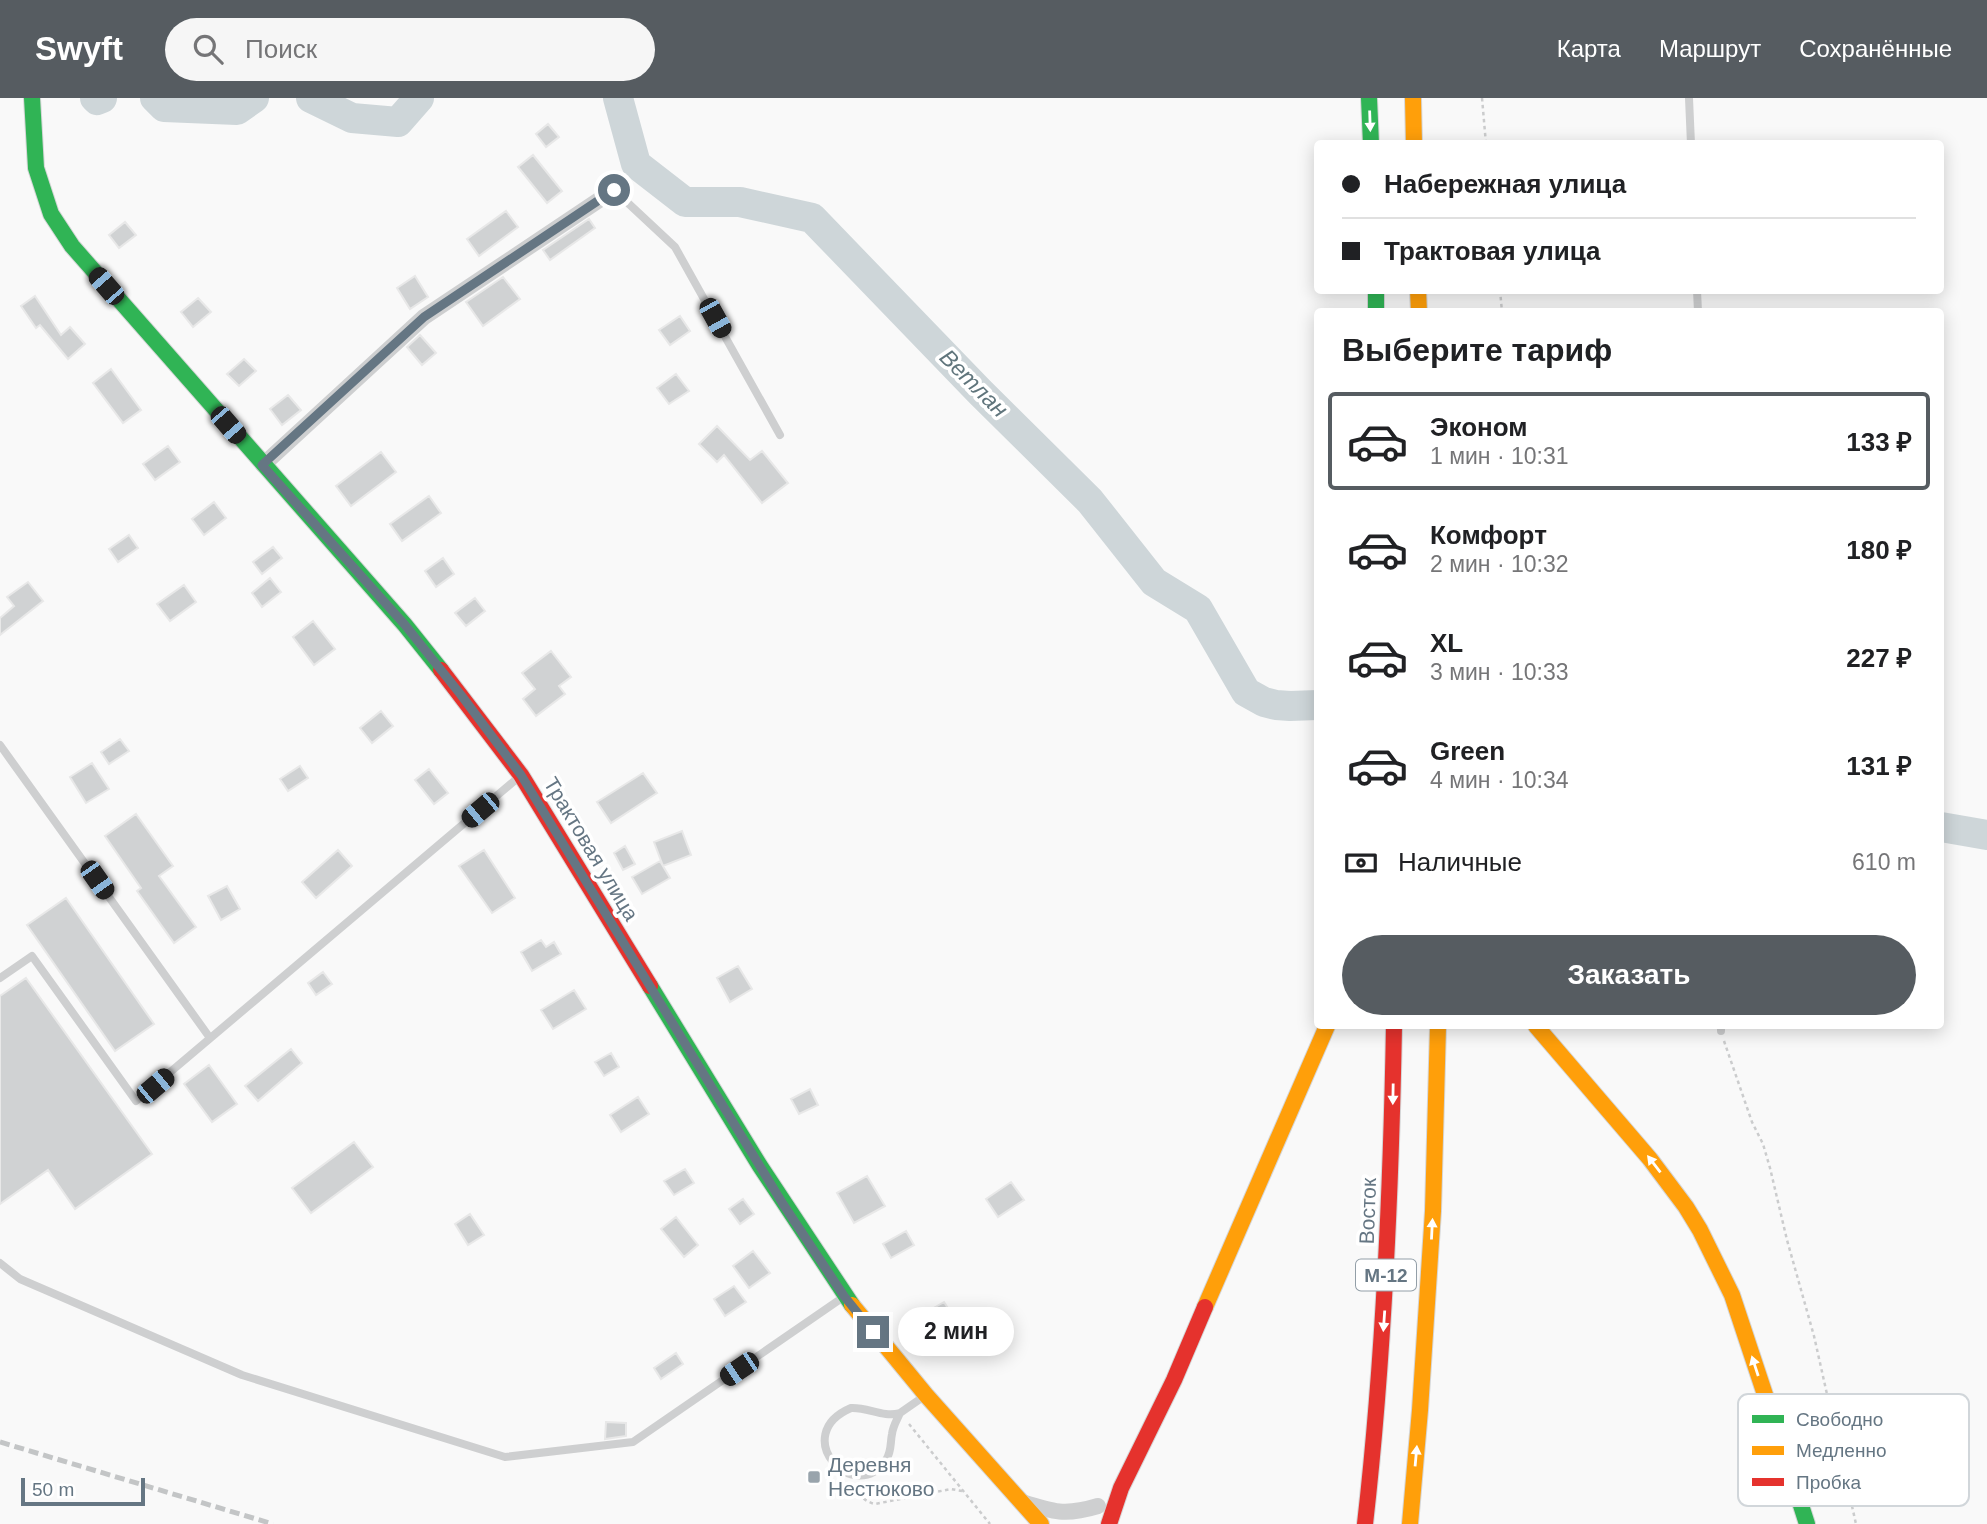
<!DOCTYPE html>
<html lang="ru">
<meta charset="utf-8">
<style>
:root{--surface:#fff;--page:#f6f6f6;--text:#202124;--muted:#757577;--line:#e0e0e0;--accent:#565c61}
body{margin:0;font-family:Helvetica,sans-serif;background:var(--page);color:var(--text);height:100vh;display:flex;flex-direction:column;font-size:26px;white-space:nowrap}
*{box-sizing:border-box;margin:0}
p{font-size:23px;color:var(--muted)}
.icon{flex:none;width:38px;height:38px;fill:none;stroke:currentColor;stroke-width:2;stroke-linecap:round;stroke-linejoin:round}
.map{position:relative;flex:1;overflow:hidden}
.drawer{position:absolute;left:1314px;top:210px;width:630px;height:721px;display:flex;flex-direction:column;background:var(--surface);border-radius:7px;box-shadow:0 4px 18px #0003}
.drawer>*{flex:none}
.banner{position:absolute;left:1314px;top:42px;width:630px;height:154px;border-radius:7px;box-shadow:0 4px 18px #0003;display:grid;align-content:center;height:154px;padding:0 28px;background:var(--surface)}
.scale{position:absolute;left:21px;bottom:18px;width:124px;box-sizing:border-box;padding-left:7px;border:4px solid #657683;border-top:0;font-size:19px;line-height:24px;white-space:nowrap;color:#657683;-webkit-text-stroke:5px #fff;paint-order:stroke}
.end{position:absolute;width:32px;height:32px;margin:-16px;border:9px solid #657683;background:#fff;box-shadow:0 0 0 4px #fff}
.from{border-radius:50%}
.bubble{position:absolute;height:49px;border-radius:24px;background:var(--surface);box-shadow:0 4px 18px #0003;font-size:23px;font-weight:800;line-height:49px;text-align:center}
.car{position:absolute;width:21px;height:42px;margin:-21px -10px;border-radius:9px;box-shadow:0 0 5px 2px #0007;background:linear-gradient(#222 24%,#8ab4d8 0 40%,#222 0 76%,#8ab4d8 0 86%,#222 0)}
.banner b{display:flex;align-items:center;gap:24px;height:66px;font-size:26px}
.banner b+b{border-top:2px solid var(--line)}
.banner i{width:18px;height:18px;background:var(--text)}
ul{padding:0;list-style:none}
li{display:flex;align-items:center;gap:21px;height:98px;margin:0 14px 10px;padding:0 14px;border:4px solid transparent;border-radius:7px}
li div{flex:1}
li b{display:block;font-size:26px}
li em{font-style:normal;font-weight:800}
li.active{border-color:var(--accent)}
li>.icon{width:63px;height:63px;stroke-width:1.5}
h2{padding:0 28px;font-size:32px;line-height:84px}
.pay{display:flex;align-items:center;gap:18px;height:77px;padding:0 28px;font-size:26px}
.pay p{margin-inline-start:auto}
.cta{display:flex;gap:14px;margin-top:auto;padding:14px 28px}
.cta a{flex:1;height:80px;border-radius:42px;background:var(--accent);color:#fff;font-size:28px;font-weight:800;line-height:80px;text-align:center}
header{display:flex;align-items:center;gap:42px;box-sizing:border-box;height:98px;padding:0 35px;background:var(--accent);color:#fff}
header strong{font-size:33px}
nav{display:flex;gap:38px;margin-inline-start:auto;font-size:24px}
.search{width:490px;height:63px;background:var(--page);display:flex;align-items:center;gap:18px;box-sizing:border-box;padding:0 24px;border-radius:38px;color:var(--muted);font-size:26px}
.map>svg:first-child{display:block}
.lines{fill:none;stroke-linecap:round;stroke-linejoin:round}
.river{stroke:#ced6d9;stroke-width:30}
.building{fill:#d0d2d3;stroke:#e8e8e8;stroke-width:2}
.fast-casing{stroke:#d5d6d7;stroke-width:18}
.slow-casing{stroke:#d5d6d7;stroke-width:18}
.jam-casing{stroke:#d5d6d7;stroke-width:18}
.path{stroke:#cbcccd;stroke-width:2.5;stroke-dasharray:3.5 3.5;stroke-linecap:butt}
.lane{stroke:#cecfd0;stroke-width:8}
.street{stroke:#cecfd0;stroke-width:16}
.fast{stroke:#30b455;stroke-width:16}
.slow{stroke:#ff9f0a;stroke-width:16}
.jam{stroke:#e5322d;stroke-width:16}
.rail{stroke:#c3c5c6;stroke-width:5;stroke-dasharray:10 5;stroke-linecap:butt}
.oneway{fill:#fff}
.route{stroke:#657683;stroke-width:9}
.poi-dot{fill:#99a4ac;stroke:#fff;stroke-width:2.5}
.labels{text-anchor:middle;stroke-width:7;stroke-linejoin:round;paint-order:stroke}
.shield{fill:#fff;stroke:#939fa8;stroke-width:2}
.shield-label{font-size:19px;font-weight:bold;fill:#657683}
.street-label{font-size:21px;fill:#657683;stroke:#fff}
.poi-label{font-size:21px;fill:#657683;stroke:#fff;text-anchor:start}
.water-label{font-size:23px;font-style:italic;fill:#60757c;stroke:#fff}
.key{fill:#fff;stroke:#d1d6da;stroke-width:2}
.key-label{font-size:19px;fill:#657683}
</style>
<header>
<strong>Swyft</strong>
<div class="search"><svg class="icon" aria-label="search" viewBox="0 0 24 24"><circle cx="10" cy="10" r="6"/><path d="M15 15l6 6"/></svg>Поиск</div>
<nav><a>Карта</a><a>Маршрут</a><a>Сохранённые</a></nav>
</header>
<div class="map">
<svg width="1987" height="1426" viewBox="0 0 1987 1426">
<rect width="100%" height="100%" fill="#f9f9f9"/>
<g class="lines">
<path class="river" d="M95,0L97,2L102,0
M155,0L164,9L237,12L254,0
M311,0L352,20L398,24L419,0
M618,0L636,66L685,104H740L812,120L980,294L1090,403L1154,484L1198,511L1246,594L1264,604L1276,607L1290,608L1318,607
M1941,729L1987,737"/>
</g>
<path class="building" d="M548,26L559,39L546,49L536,36Z
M533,57L562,93L547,105L518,69Z
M506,113L518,129L479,158L467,141Z
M589,121L595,130L550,162L543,152Z
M125,124L136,137L119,150L109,137Z
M415,178L428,199L410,211L397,190Z
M503,179L520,201L483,228L466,204Z
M35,198L61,237L70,229L85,246L68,261L40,227L36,230L21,208Z
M198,200L211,214L193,229L181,214Z
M680,218L690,233L670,247L659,232Z
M420,237L436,255L422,267L407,249Z
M244,261L256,273L239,288L227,276Z
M111,271L141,312L123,325L93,285Z
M676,276L689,293L669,306L657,290Z
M288,297L301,312L282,327L270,311Z
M717,328L750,362L762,353L788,385L762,405L724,357L717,364L699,346Z
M168,348L180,364L155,382L143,366Z
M381,354L396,374L351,408L336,388Z
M429,398L441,415L402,443L390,426Z
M214,404L226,420L204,437L192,421Z
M129,437L138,450L118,464L109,451Z
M273,449L282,460L262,476L253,464Z
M443,460L454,476L436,489L425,473Z
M270,480L281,494L262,509L252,495Z
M28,484L43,503L0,537V520L14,508L7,499Z
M184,487L196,504L170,523L157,506Z
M475,500L485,513L466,528L455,515Z
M313,523L335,551L314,567L293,539Z
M551,553L571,579L559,588L565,596L536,618L523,601L535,591L522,575Z
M381,613L393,628L372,645L360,630Z
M120,641L129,653L109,666L101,654Z
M92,665L109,691L86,705L70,679Z
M300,668L308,680L288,693L280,681Z
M429,671L448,695L434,706L415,682Z
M643,675L657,695L611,725L597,704Z
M136,716L173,768L159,778L196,829L174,845L137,793L141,790L105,738Z
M682,733L691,757L663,768L654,744Z
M625,748L635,766L623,772L614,755Z
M338,752L352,768L316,800L302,784Z
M484,752L515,800L492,815L459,768Z
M660,763L670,780L642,796L632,779Z
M227,788L240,811L221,822L208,798Z
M66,800L154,926L115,953L27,827Z
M541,842L546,849L554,844L561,856L532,873L521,854Z
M738,868L752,891L730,904L717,880Z
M323,874L332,886L316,897L308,885Z
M26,880L152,1056L75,1111L48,1072L0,1106V898Z
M574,892L586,911L553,931L541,912Z
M291,951L302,965L258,1003L245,988Z
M611,955L619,969L604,978L595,964Z
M209,967L237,1006L212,1024L184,986Z
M810,991L818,1007L799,1016L791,1001Z
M638,999L649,1016L621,1034L610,1017Z
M354,1044L373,1069L311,1115L292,1090Z
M685,1071L694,1085L674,1097L664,1083Z
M867,1078L885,1108L854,1125L837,1095Z
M1011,1084L1024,1102L998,1119L986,1101Z
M743,1101L754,1116L740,1126L729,1111Z
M470,1116L484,1137L468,1147L455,1126Z
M676,1119L698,1147L684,1159L661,1131Z
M906,1133L914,1147L891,1160L883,1146Z
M753,1153L770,1175L749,1190L733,1168Z
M734,1188L746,1204L725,1218L714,1201Z
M944,1204L954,1220L935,1232L925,1215Z
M676,1255L683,1266L661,1281L654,1270Z
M606,1324L626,1325V1338L605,1341Z"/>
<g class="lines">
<defs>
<path id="fast" d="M32,0L36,70L51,116L72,148L405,527L441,572
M1369,0L1371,46
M1376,192V214
M650,888L760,1068L852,1207
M1779,1339L1807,1426"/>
<path id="slow" d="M1413,0L1414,46
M1418,192L1419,214
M1536,928L1650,1061L1686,1109L1700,1132L1732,1197L1779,1339
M852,1207L926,1297L1041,1426
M1205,1209L1327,928
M1410,1426L1420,1312L1433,1113L1438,928"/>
<path id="jam" d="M441,572L521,677L650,888
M1109,1426L1121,1390L1174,1282L1205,1209
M1365,1426C1384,1260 1391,1095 1394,928"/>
</defs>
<use href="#fast" class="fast-casing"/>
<use href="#slow" class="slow-casing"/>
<use href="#jam" class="jam-casing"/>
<path class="path" d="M1482,0L1486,46
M1500,192L1502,214
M1724,943L1752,1024L1763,1046L1770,1070L1787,1142L1814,1238L1856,1426
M909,1326L990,1426
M856,1389C859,1398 866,1404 875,1406L951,1391L962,1393"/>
<path class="lane" d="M1689,0L1691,46
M614,92L675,149L780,337
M1697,192L1698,214
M0,647L210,940
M0,880L32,858L136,1003L519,679
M1721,928V933
M0,1165L20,1181L242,1277L505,1359L633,1344L842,1200
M851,1310C868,1309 883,1320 900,1315C897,1322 893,1328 892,1336C890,1345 892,1353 886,1362C854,1409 788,1337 851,1310Z
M900,1315L923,1299"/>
<path class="street" d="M263,367L424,219L614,92
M1022,1404C1053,1414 1065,1418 1098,1408"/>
<use href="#fast" class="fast"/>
<use href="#slow" class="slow"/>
<use href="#jam" class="jam"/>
<path class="rail" d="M0,1344L273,1426"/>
</g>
<defs><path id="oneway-solid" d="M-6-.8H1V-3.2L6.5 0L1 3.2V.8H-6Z" transform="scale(1.75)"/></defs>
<g class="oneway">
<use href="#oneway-solid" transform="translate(1370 23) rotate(88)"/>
<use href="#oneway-solid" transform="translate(1393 996) rotate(91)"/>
<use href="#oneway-solid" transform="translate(1654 1066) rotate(-128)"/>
<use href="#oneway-solid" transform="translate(1432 1131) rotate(-87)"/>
<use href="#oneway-solid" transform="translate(1384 1223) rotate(94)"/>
<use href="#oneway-solid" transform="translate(1755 1268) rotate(-108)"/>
<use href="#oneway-solid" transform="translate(1416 1358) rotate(-85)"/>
</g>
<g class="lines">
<path class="route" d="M614,92L424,219L262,367L405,527L461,597L521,677L783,1106L844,1198L873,1234"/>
</g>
<rect class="poi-dot" x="807" y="1372" width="14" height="14" rx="3.5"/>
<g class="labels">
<rect class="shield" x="1356" y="1161.5" width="60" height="31" rx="5"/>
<g class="shield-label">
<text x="1386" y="1184">М-12</text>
</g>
<g class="street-label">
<text transform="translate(591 751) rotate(59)" y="7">Трактовая улица</text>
<text transform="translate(1368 1113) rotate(-88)" y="7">Восток</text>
</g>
<g class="poi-label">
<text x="828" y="1374">Деревня<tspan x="828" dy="24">Нестюково</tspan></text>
</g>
<g class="water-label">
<text transform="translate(974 285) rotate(45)" y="8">Ветлан</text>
</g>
</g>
<rect x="1738" y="1296" width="231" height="112" rx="10" class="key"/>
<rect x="1752" y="1317" width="32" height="8" fill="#30b455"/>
<rect x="1752" y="1348" width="32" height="9" fill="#ff9f0a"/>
<rect x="1752" y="1380" width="32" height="8" fill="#e5322d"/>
<g class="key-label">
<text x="1796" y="1328">Свободно</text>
<text x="1796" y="1359">Медленно</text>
<text x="1796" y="1391">Пробка</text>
</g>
</svg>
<div class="scale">50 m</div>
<i class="end from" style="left:614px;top:92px"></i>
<i class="end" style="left:873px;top:1234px"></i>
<div class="bubble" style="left:898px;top:1209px;width:116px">2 мин</div>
<i class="car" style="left:106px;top:188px;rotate:319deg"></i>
<i class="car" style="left:715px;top:220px;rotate:151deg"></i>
<i class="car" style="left:228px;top:327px;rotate:139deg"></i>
<i class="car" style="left:480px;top:712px;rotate:230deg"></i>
<i class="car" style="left:97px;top:782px;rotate:145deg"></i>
<i class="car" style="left:155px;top:988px;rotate:50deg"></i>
<i class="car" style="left:739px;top:1271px;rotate:236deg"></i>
<div class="banner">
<b><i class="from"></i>Набережная улица</b>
<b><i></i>Трактовая улица</b>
</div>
<section class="drawer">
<h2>Выберите тариф</h2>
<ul>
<li class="active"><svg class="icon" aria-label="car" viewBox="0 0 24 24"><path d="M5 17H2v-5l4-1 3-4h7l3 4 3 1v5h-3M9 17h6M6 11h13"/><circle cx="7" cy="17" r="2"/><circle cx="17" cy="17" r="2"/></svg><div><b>Эконом</b><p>1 мин · 10:31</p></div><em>133 ₽</em></li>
<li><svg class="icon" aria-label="car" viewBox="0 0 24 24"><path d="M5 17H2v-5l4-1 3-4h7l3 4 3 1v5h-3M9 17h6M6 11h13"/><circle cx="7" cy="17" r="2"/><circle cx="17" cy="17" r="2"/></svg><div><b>Комфорт</b><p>2 мин · 10:32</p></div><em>180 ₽</em></li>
<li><svg class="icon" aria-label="car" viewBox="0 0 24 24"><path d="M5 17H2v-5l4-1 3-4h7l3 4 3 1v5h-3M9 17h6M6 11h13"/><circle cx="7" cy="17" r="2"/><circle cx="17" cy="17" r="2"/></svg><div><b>XL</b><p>3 мин · 10:33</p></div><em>227 ₽</em></li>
<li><svg class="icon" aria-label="car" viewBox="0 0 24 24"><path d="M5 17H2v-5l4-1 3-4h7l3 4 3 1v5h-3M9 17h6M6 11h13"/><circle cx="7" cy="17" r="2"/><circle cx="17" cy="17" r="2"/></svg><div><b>Green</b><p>4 мин · 10:34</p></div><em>131 ₽</em></li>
</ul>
<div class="pay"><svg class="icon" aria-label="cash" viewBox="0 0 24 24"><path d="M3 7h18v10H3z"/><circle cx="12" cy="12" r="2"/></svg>Наличные<p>610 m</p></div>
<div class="cta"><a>Заказать</a></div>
</section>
</div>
